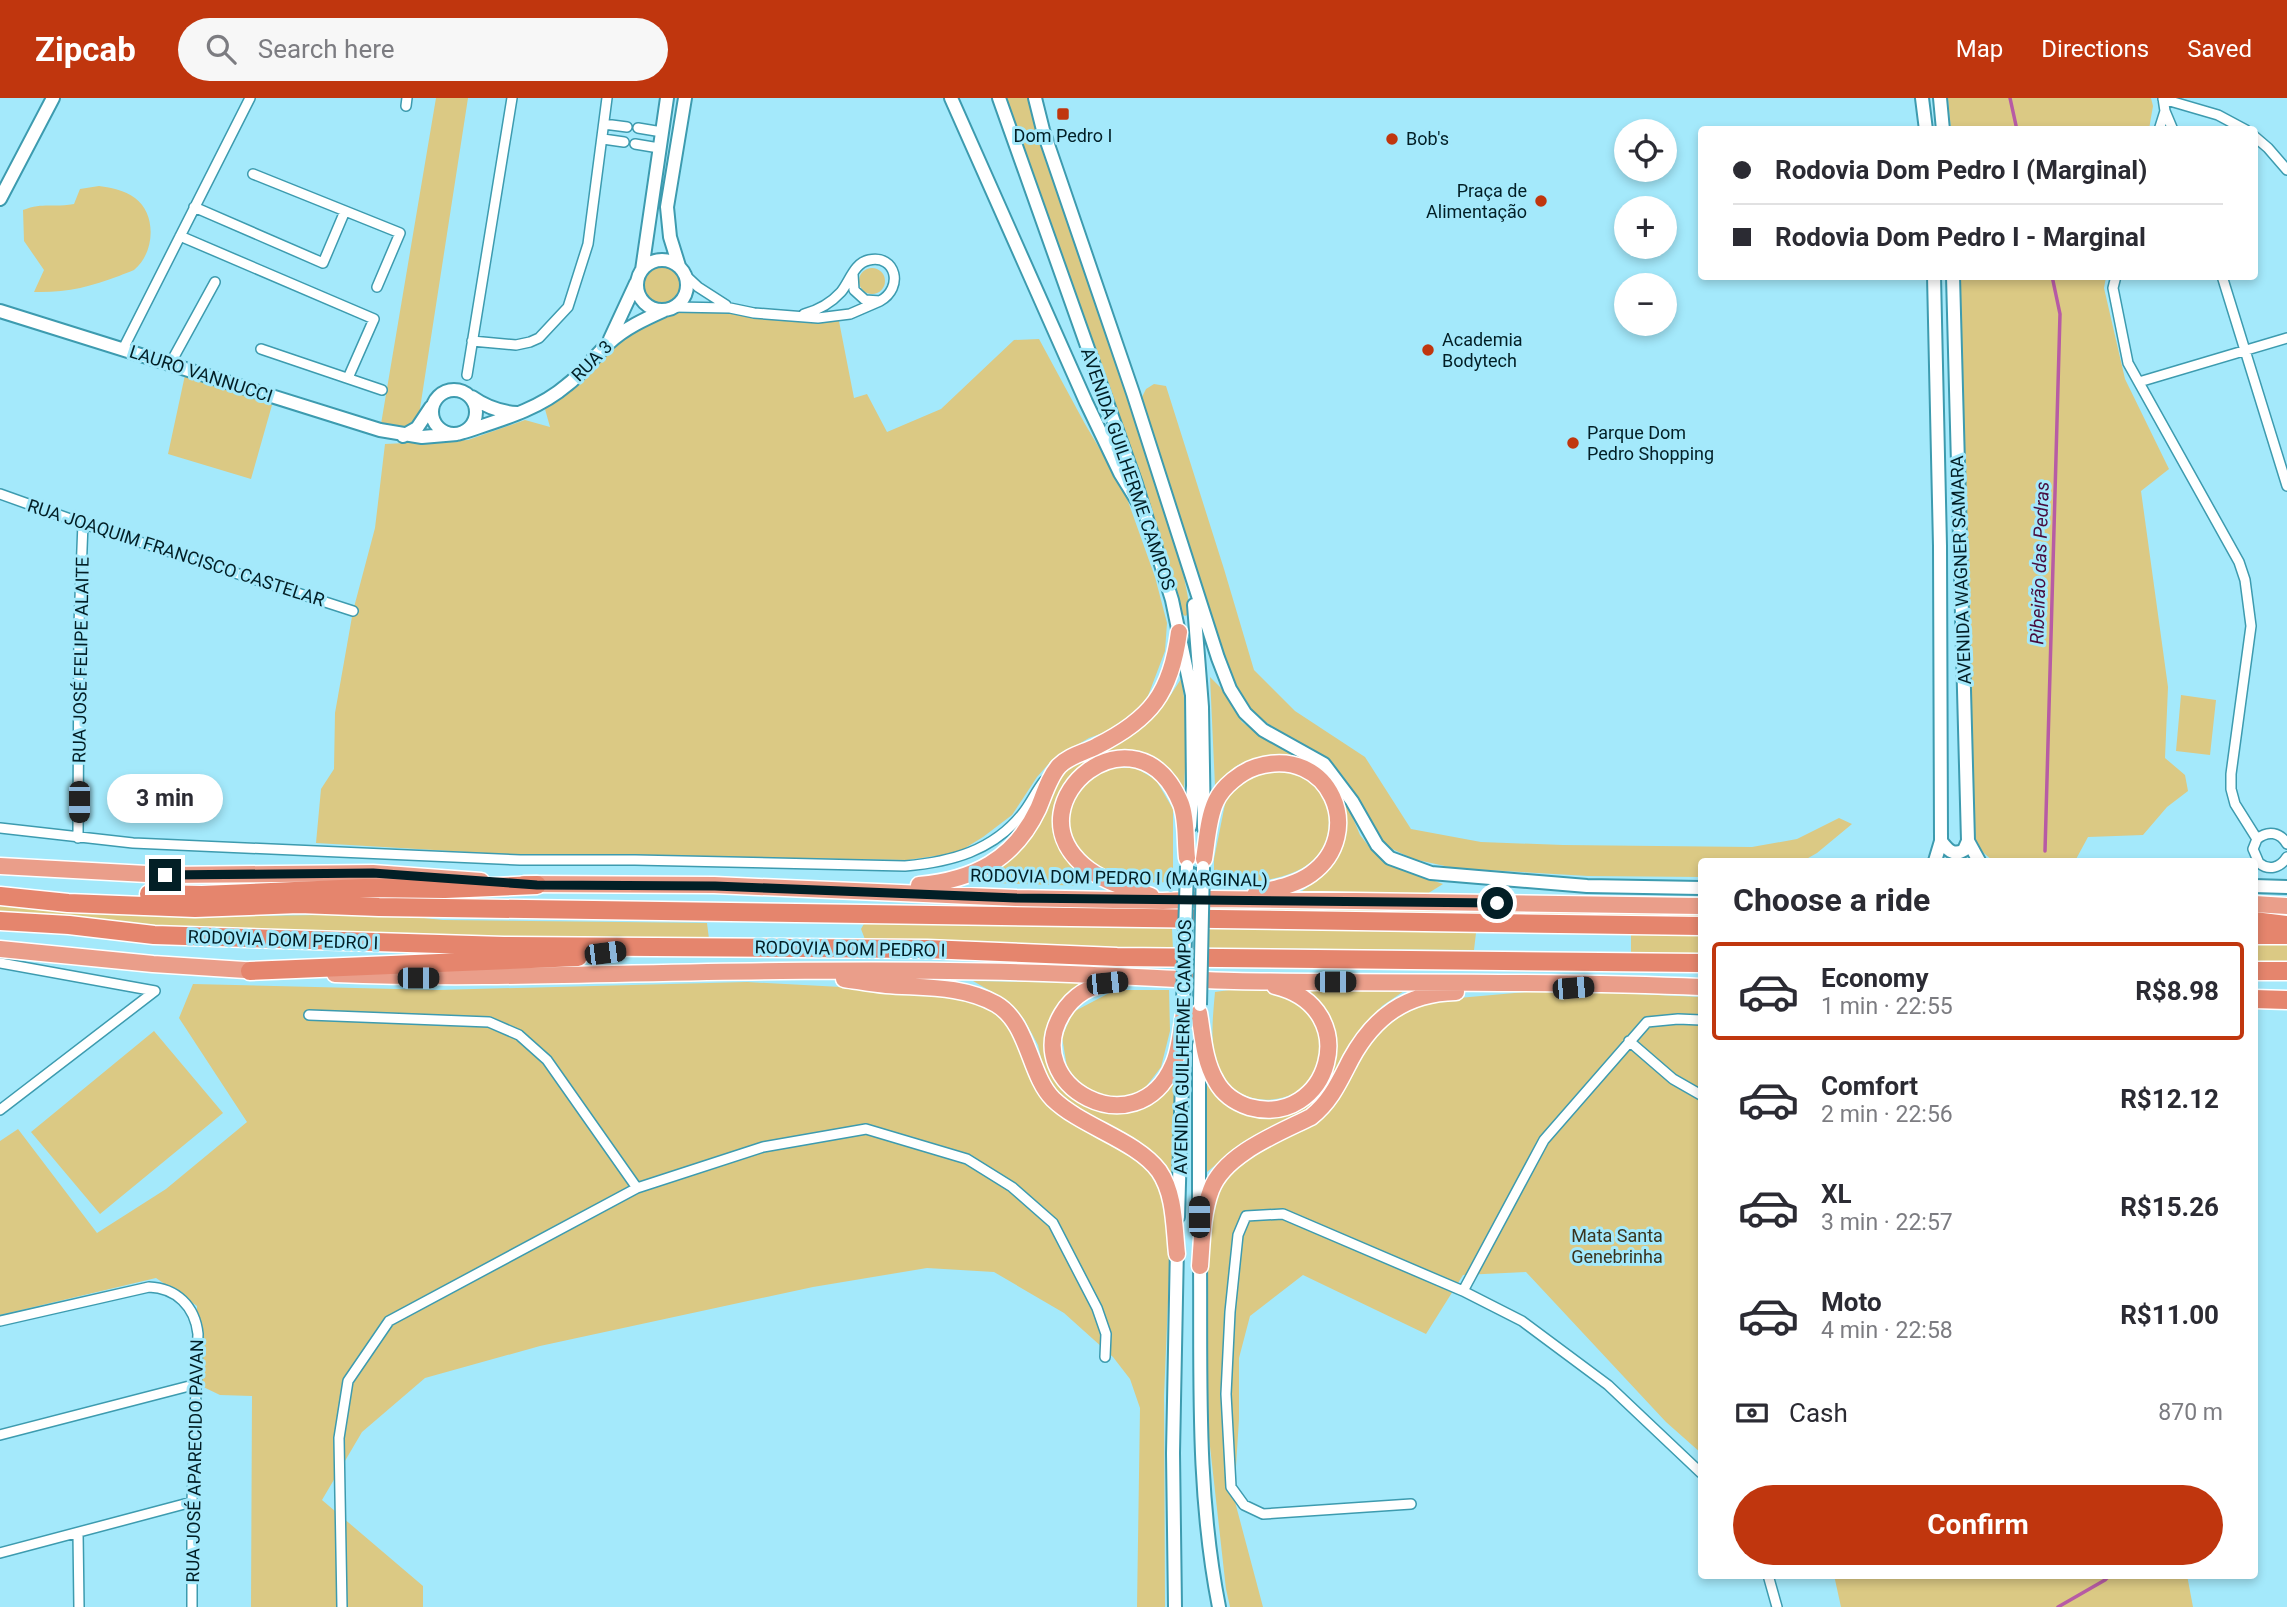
<!DOCTYPE html>
<meta charset="utf-8">
<style>
:root{--surface:#fff;--page:#f7f7f7;--text:#2b2b33;--muted:#7c7c81;--line:#e1e1e2;--accent:#c0360e}
body{margin:0;font-family:Roboto,sans-serif;background:var(--page);color:var(--text);height:100vh;display:flex;flex-direction:column;font-size:26px;white-space:nowrap}
*{box-sizing:border-box;margin:0}
p{font-size:23px;color:var(--muted)}
.icon{flex:none;width:38px;height:38px;fill:none;stroke:currentColor;stroke-width:2;stroke-linecap:round;stroke-linejoin:round}
.map{position:relative;flex:1;overflow:hidden}
.drawer{position:absolute;left:1698px;top:760px;width:560px;height:721px;display:flex;flex-direction:column;background:var(--surface);border-radius:7px;box-shadow:0 4px 10px #0003}
.drawer>*{flex:none}
.banner{position:absolute;left:1698px;top:28px;width:560px;height:154px;border-radius:7px;box-shadow:0 4px 10px #0003;display:grid;align-content:center;height:154px;padding:0 35px;background:var(--surface)}
.controls{position:absolute;left:1614px;top:21px;display:grid;gap:14px}
.controls a{display:grid;place-items:center;width:63px;height:63px;border-radius:50%;background:var(--surface);box-shadow:0 4px 10px #0003;font-size:35px}
.end{position:absolute;width:32px;height:32px;margin:-16px;border:9px solid #021f26;background:#fff;box-shadow:0 0 0 4px #fff}
.from{border-radius:50%}
.bubble{position:absolute;height:49px;border-radius:24px;background:var(--surface);box-shadow:0 4px 10px #0003;font-size:23px;font-weight:700;line-height:49px;text-align:center}
.car{position:absolute;width:21px;height:42px;margin:-21px -10px;border-radius:9px;box-shadow:0 0 5px 2px #0007;background:linear-gradient(#222 24%,#8ab4d8 0 40%,#222 0 76%,#8ab4d8 0 86%,#222 0)}
.banner b{display:flex;align-items:center;gap:24px;height:66px;font-size:26px}
.banner b+b{border-top:2px solid var(--line)}
.banner i{width:18px;height:18px;background:var(--text)}
ul{padding:0;list-style:none}
li{display:flex;align-items:center;gap:21px;height:98px;margin:0 14px 10px;padding:0 21px;border:4px solid transparent;border-radius:7px}
li div{flex:1}
li b{display:block;font-size:26px}
li em{font-style:normal;font-weight:700}
li.on{border-color:var(--accent)}
li>.icon{width:63px;height:63px;stroke-width:1.5}
h2{padding:0 35px;font-size:32px;line-height:84px}
.pay{display:flex;align-items:center;gap:18px;height:77px;padding:0 35px;font-size:26px}
.pay p{margin-inline-start:auto}
.action{display:flex;gap:14px;margin-top:auto;padding:14px 35px}
.action a{flex:1;height:80px;border-radius:42px;background:var(--accent);color:#fff;font-size:28px;font-weight:700;line-height:80px;text-align:center}
header{display:flex;align-items:center;gap:42px;box-sizing:border-box;height:98px;padding:0 35px;background:var(--accent);color:#fff}
header strong{font-size:33px}
nav{display:flex;gap:38px;margin-inline-start:auto;font-size:24px}
.search{width:490px;height:63px;background:var(--page);display:flex;align-items:center;gap:18px;box-sizing:border-box;padding:0 24px;border-radius:38px;color:var(--muted);font-size:26px}
.map>svg:first-child{display:block}
.green{fill:#dbc984}
.lines{fill:none;stroke-linecap:round;stroke-linejoin:round}
.stream{stroke:#b75ba5;stroke-width:3.5}
.minor-casing{stroke:#3d9baf;stroke-width:12}
.tertiary-casing{stroke:#3d9baf;stroke-width:16}
.secondary-casing{stroke:#3d9baf;stroke-width:16}
.trunk-casing{stroke:#fff;stroke-width:19}
.motorway-casing{stroke:#fff;stroke-width:21}
.minor{stroke:#fff;stroke-width:9}
.tertiary{stroke:#fff;stroke-width:12}
.secondary{stroke:#fff;stroke-width:12}
.trunk{stroke:#ea9e8a;stroke-width:16}
.motorway{stroke:#e5856d;stroke-width:18}
.secondary-bridge-casing{stroke:#3d9baf;stroke-width:16;stroke-linecap:butt}
.secondary-bridge{stroke:#fff;stroke-width:12}
.route{stroke:#021f26;stroke-width:9}
.poi-dot{fill:#c0360e;stroke:#a4e9fb;stroke-width:2.5}
.labels{text-anchor:middle;stroke-width:6;stroke-linejoin:round;paint-order:stroke}
.poi-label{font-size:18px;fill:#021f26;stroke:#a4e9fb;text-anchor:start}
.street-label{font-size:18px;fill:#021f26;stroke:#a4e9fb}
.park-label{font-size:18px;fill:#3a341e;stroke:#a4e9fb}
.water-label{font-size:19px;font-style:italic;fill:#480d3f;stroke:#a4e9fb}
</style>
<header>
<strong>Zipcab</strong>
<div class="search"><svg class="icon" aria-label="search" viewBox="0 0 24 24"><circle cx="10" cy="10" r="6"/><path d="M15 15l6 6"/></svg>Search here</div>
<nav><a>Map</a><a>Directions</a><a>Saved</a></nav>
</header>
<div class="map">
<svg width="2287" height="1509" viewBox="0 0 2287 1509">
<rect width="100%" height="100%" fill="#a4e9fb"/>
<path class="green" d="M436,0H468L417,330L380,332Z
M1002,0H1032L1182,469L1191,515L1185,518L1181,515L1170,471Z
M1948,0H2151L2153,8L2149,31L1951,32Z
M99,88C112,90 124,92 135,100C157,116 155,155 134,172C130,174 123,176 119,178C90,189 65,195 34,194L44,172L24,143L23,112C44,104 53,110 74,106L80,91Z
M641 187a21 21 0 1 1 42 0a21 21 0 1 1-42 0Z
M859 183a13 13 0 1 1 26 0a13 13 0 1 1-26 0Z
M1960,179H2106L2104,190L2125,281L2169,371L2141,393L2168,589L2165,660L2185,677L2188,693L2167,709L2143,737L2088,739L2075,763H1993L1977,749L1971,728Z
M693,208L838,218L854,300L867,296L887,334L941,311L1014,242L1039,241L1085,326L1124,392L1155,479L1167,525L1165,553L1148,598L1135,616L1111,632L1089,640L1052,662L1037,679L1012,717L983,739L957,755L907,762L629,757H518L316,745L321,691L334,671L335,615L353,513L375,430L385,346L468,342L525,322L550,329L543,304L605,249L665,212Z
M185,277L272,307L251,381L168,356Z
M1154,286L1166,288L1224,471L1254,572L1295,613L1365,659L1411,731L1481,744L1563,747L1752,749L1797,741L1839,720L1852,726L1817,755L1803,763H1701V779L1588,778L1454,770L1413,761L1384,747L1367,723L1343,678L1326,661L1295,645L1249,612L1218,553L1142,299L1146,291Z
M1210,579L1221,590L1242,624L1261,638L1324,670L1347,706L1360,737L1374,755L1389,767L1443,786L1427,796L1302,793L1322,779L1336,761L1344,731L1323,674L1296,659L1265,658L1238,667L1215,688Z
M1181,581C1189,618 1185,658 1184,697C1177,682 1165,664 1149,657C1118,645 1077,665 1061,693C1054,705 1055,721 1057,735C1059,746 1064,760 1073,768C1077,773 1084,777 1090,781L1088,788L965,784L1001,766L1060,674L1149,621L1170,598Z
M2181,597L2216,602L2210,657L2176,653Z
M1110,670H1136L1156,682L1173,711V783L1157,785L1102,775L1080,755L1068,731L1071,703L1086,682Z
M1287,670L1316,682C1320,691 1327,702 1328,712C1338,780 1264,786 1214,785V761L1227,696L1251,674Z
M0,807L191,819L386,816L443,822L707,825L709,841L526,842L167,830L0,815Z
M1210,807L1701,815V820L1210,813Z
M865,824L1172,830L1173,852L866,844L861,831Z
M1209,830L1476,835L1474,852L1209,850Z
M1631,836L1701,837V856L1631,855Z
M2254,846L2287,847V865L2254,864Z
M973,883L1085,885L1050,935L1071,997L1141,1009L1161,998L1175,984L1172,1075H1168L1061,998L1044,973L1038,947L1024,921L1001,899Z
M747,884L971,896L1007,917L1047,991L1140,1056L1172,1108L1164,1298L1165,1509H1137L1140,1310L1130,1281L1113,1259L1064,1215L994,1174L927,1170L813,1189L540,1248L425,1280L362,1334L322,1402L423,1488V1509H251L252,1298L220,1297L197,1286V1208L156,1180L0,1217V1043L18,1031L97,1135L166,1091L247,1024L179,920L193,886L437,892Z
M1236,891L1267,892L1307,909C1312,918 1319,928 1322,938C1324,944 1321,952 1320,959C1312,1013 1229,1017 1216,964C1210,941 1213,917 1215,894Z
M1115,892H1169L1170,933L1161,969L1142,994L1112,1001L1083,992L1067,969L1062,939L1073,914Z
M1309,892L1404,893L1382,908L1354,941L1327,995L1307,1015L1243,1044L1207,1074L1204,1066L1203,980L1215,995L1272,1017L1326,981L1335,957V931L1324,910Z
M1548,892L1701,899V1355L1666,1324L1526,1174L1463,1177L1426,1236L1303,1177L1250,1218L1239,1260V1321L1234,1400L1263,1509H1230L1226,1491L1203,1286L1199,1220L1211,1089L1239,1057L1339,1002L1356,954L1402,905Z
M154,933L223,1015L100,1116L31,1034Z
M1834,1477H2187L2193,1509H1841Z"/>
<g class="lines">
<path class="stream" d="M2010,0L2017,32
M2045,753L2060,216L2052,178
M2058,1509L2105,1482L2110,1477"/>
<defs>
<path id="minor" d="M2163,1L2218,17L2246,32
M406,8L407,0
M2165,13L2173,32
M604,26L627,29
M638,30L662,34
M2159,32L2165,13L2163,0
M2254,38L2268,50L2287,72
M603,41L624,44
M635,46L659,50
M253,76L400,135L377,189
M194,109L323,165L345,113
M180,138L374,221L348,280
M684,176L698,189L726,207
M2116,178L2113,190L2128,265L2239,464L2245,482L2251,528L2231,676V691L2235,706L2257,741
M2222,178L2287,388
M674,209L730,210L754,215L818,220L850,216L880,203
M804,216C819,212 831,205 841,194C850,183 854,165 869,162C896,156 904,190 880,203L865,202L854,192L853,176
M472,243L516,247L530,244L539,240L568,209L588,146L607,0
M123,251L250,0
M261,251L382,292
M170,266L215,184
M467,277L512,0
M2139,284L2287,240
M0,396L90,428L353,513
M0,730L133,745L520,762H635L905,768C951,764 993,753 1023,715C1031,705 1036,693 1044,683
M78,740L79,527L83,425
M2287,746C2280,734 2268,732 2257,741L2253,751L2259,765C2269,773 2280,770 2287,759
M0,865L155,893
M309,917L489,924L519,937L547,962L637,1090
M1629,943L1673,981L1701,997
M0,1012L155,893
M1463,1193L1544,1042L1647,924L1678,921L1701,922
M0,1223L149,1189C176,1190 195,1208 198,1236L192,1404V1509
M0,1337L197,1286
M1411,1406L1263,1416L1244,1407L1231,1389L1226,1296L1230,1214L1238,1137L1246,1118L1283,1116L1463,1193L1522,1223L1608,1287L1701,1375
M78,1435L79,1509
M0,1455L192,1404
M1768,1477L1777,1509
M342,1509L339,1340L348,1283L389,1223L637,1090L763,1049L866,1031L967,1061L1012,1089L1053,1125L1097,1210L1106,1236L1105,1259"/>
<path id="tertiary" d="M951,0L1086,304L1120,375L1141,409
M637 187a25 25 0 1 1 50 0a25 25 0 1 1-50 0Z
M679,168L670,139L667,109L685,0
M642,172L667,0
M0,213L380,332L422,339L457,336
M610,241L636,185
M432 314a22 22 0 1 1 44 0a22 22 0 1 1-44 0Z
M472,299C486,309 500,314 517,315
M464,334C500,322 538,312 567,287C583,275 594,258 609,245C625,230 645,221 665,212
M403,338L417,330L431,309"/>
<path id="secondary" d="M999,0L1136,386L1172,502L1192,597L1193,688L1190,728
M1035,0L1043,32L1133,295L1218,560L1230,591L1245,615L1263,632L1324,666L1352,703L1377,747L1390,760L1431,775L1587,788L1701,790
M1922,0L1926,32
M1940,0L1943,32
M0,101L53,0
M1934,178L1940,448L1941,743L1935,763
M1953,178L1968,743L1979,763
M1194,507L1202,609L1204,730
M1941,743C1947,751 1953,759 1964,752L1968,743
M2254,788L2287,789
M1199,947V1121
M1178,1119L1183,949
M1200,1161C1201,1278 1196,1393 1219,1509
M1175,1509L1173,1355L1177,1148"/>
<path id="trunk" d="M1204,761C1207,743 1208,720 1216,703C1223,688 1241,674 1256,669C1330,646 1367,736 1311,776C1296,787 1274,791 1256,795
M0,768L165,777L373,775L481,783
M524,786L714,787L1016,800L1163,803L1212,801L1701,808
M919,787C973,782 1014,762 1038,711C1044,697 1049,679 1059,668C1070,657 1084,655 1097,648C1151,621 1171,595 1179,534
M1151,798C1128,790 1101,783 1083,767C1010,703 1138,600 1181,706C1187,722 1185,743 1187,760
M2254,806L2287,808
M0,851L153,866L261,873
M335,876C484,882 633,874 781,873C877,872 974,872 1070,876C1125,878 1179,882 1234,883C1390,886 1546,882 1701,889
M844,881C858,883 872,886 886,887C923,890 962,887 996,906C1029,925 1029,977 1053,1001C1082,1029 1136,1042 1159,1073C1175,1096 1174,1129 1177,1156
M1114,884C1091,887 1074,896 1062,916C1019,988 1137,1051 1173,967C1180,952 1181,931 1184,915
M1199,915C1203,938 1204,963 1216,983C1223,996 1234,1004 1249,1009C1329,1031 1366,910 1275,888
M1200,1168C1202,1143 1202,1116 1211,1092C1224,1056 1279,1035 1311,1019C1331,1003 1339,984 1351,961C1374,919 1406,895 1456,894"/>
<path id="motorway" d="M149,796L202,797L364,790L445,791L537,787
M0,798L68,805L195,810L299,806L379,809L1701,828
M0,823L69,827L154,837L504,848L927,851L1117,859L1701,865
M2254,823L2287,827
M2254,837H2287
M250,873L578,859
M2254,873H2287
M2254,901L2287,902"/>
</defs>
<use href="#minor" class="minor-casing"/>
<use href="#tertiary" class="tertiary-casing"/>
<use href="#secondary" class="secondary-casing"/>
<use href="#trunk" class="trunk-casing"/>
<use href="#motorway" class="motorway-casing"/>
<use href="#minor" class="minor"/>
<use href="#tertiary" class="tertiary"/>
<use href="#secondary" class="secondary"/>
<use href="#trunk" class="trunk"/>
<use href="#motorway" class="motorway"/>
<defs>
<path id="secondary-bridge" d="M1183,906L1187,768
M1200,907L1203,769"/>
</defs>
<use href="#secondary-bridge" class="secondary-bridge-casing"/>
<use href="#secondary-bridge" class="secondary-bridge"/>
</g>
<g class="lines">
<path class="route" d="M165,777L373,775L537,787L715,788L1016,800L1497,805"/>
</g>
<g class="poi-dot">
<rect x="1056" y="9" width="14" height="14" rx="3.5"/>
<circle cx="1392" cy="41" r="7"/>
<circle cx="1541" cy="103" r="7"/>
<circle cx="1428" cy="252" r="7"/>
<circle cx="1573" cy="345" r="7"/>
</g>
<g class="labels">
<g class="poi-label">
<text x="1063" y="44" text-anchor="middle">Dom Pedro I</text>
<text x="1406" y="47">Bob's</text>
<text x="1527" y="99" text-anchor="end">Praça de<tspan x="1527" dy="21">Alimentação</tspan></text>
<text x="1442" y="248">Academia<tspan x="1442" dy="21">Bodytech</tspan></text>
<text x="1587" y="341">Parque Dom<tspan x="1587" dy="21">Pedro Shopping</tspan></text>
</g>
<g class="street-label">
<text transform="translate(592 263) rotate(-45)" y="6">RUA 3</text>
<text transform="translate(201 276) rotate(18)" y="6">LAURO VANNUCCI</text>
<text transform="translate(1128 371) rotate(71)" y="6">AVENIDA GUILHERME CAMPOS</text>
<text transform="translate(176 455) rotate(18)" y="6">RUA JOAQUIM FRANCISCO CASTELAR</text>
<text transform="translate(1961 472) rotate(-92)" y="6">AVENIDA WAGNER SAMARA</text>
<text transform="translate(81 562) rotate(-89)" y="6">RUA JOSÉ FELIPE ALAITE</text>
<text transform="translate(1119 780) rotate(1)" y="6">RODOVIA DOM PEDRO I (MARGINAL)</text>
<text transform="translate(283 842) rotate(2)" y="6">RODOVIA DOM PEDRO I</text>
<text transform="translate(850 851) rotate(1)" y="6">RODOVIA DOM PEDRO I</text>
<text transform="translate(1183 949) rotate(-89)" y="6">AVENIDA GUILHERME CAMPOS</text>
<text transform="translate(195 1363) rotate(-89)" y="6">RUA JOSÉ APARECIDO PAVAN</text>
</g>
<g class="park-label">
<text x="1617" y="1144">Mata Santa<tspan x="1617" dy="21">Genebrinha</tspan></text>
</g>
<g class="water-label">
<text transform="translate(2039 465) rotate(-88)" y="7">Ribeirão das Pedras</text>
</g>
</g>
</svg>
<div class="controls">
<a><svg class="icon" aria-label="locate" viewBox="0 0 24 24"><circle cx="12" cy="12" r="6"/><path d="M12 2v4M12 18v4M2 12h4M18 12h4"/></svg></a>
<a>+</a>
<a>−</a>
</div>
<i class="end from" style="left:1497px;top:805px"></i>
<i class="end" style="left:165px;top:777px"></i>
<div class="bubble" style="left:107px;top:676px;width:116px">3 min</div>
<i class="car" style="left:79px;top:704px;rotate:180deg"></i>
<i class="car" style="left:605px;top:855px;rotate:83deg"></i>
<i class="car" style="left:418px;top:880px;rotate:90deg"></i>
<i class="car" style="left:1335px;top:884px;rotate:90deg"></i>
<i class="car" style="left:1107px;top:885px;rotate:84deg"></i>
<i class="car" style="left:1573px;top:890px;rotate:85deg"></i>
<i class="car" style="left:1199px;top:1119px;rotate:0deg"></i>
<div class="banner">
<b><i class="from"></i>Rodovia Dom Pedro I (Marginal)</b>
<b><i></i>Rodovia Dom Pedro I - Marginal</b>
</div>
<section class="drawer">
<h2>Choose a ride</h2>
<ul>
<li class="on"><svg class="icon" aria-label="car" viewBox="0 0 24 24"><path d="M5 17H2v-5l4-1 3-4h7l3 4 3 1v5h-3M9 17h6M6 11h13"/><circle cx="7" cy="17" r="2"/><circle cx="17" cy="17" r="2"/></svg><div><b>Economy</b><p>1 min · 22:55</p></div><em>R$8.98</em></li>
<li><svg class="icon" aria-label="car" viewBox="0 0 24 24"><path d="M5 17H2v-5l4-1 3-4h7l3 4 3 1v5h-3M9 17h6M6 11h13"/><circle cx="7" cy="17" r="2"/><circle cx="17" cy="17" r="2"/></svg><div><b>Comfort</b><p>2 min · 22:56</p></div><em>R$12.12</em></li>
<li><svg class="icon" aria-label="car" viewBox="0 0 24 24"><path d="M5 17H2v-5l4-1 3-4h7l3 4 3 1v5h-3M9 17h6M6 11h13"/><circle cx="7" cy="17" r="2"/><circle cx="17" cy="17" r="2"/></svg><div><b>XL</b><p>3 min · 22:57</p></div><em>R$15.26</em></li>
<li><svg class="icon" aria-label="car" viewBox="0 0 24 24"><path d="M5 17H2v-5l4-1 3-4h7l3 4 3 1v5h-3M9 17h6M6 11h13"/><circle cx="7" cy="17" r="2"/><circle cx="17" cy="17" r="2"/></svg><div><b>Moto</b><p>4 min · 22:58</p></div><em>R$11.00</em></li>
</ul>
<div class="pay"><svg class="icon" aria-label="cash" viewBox="0 0 24 24"><path d="M3 7h18v10H3z"/><circle cx="12" cy="12" r="2"/></svg>Cash<p>870 m</p></div>
<div class="action"><a>Confirm</a></div>
</section>
</div>
